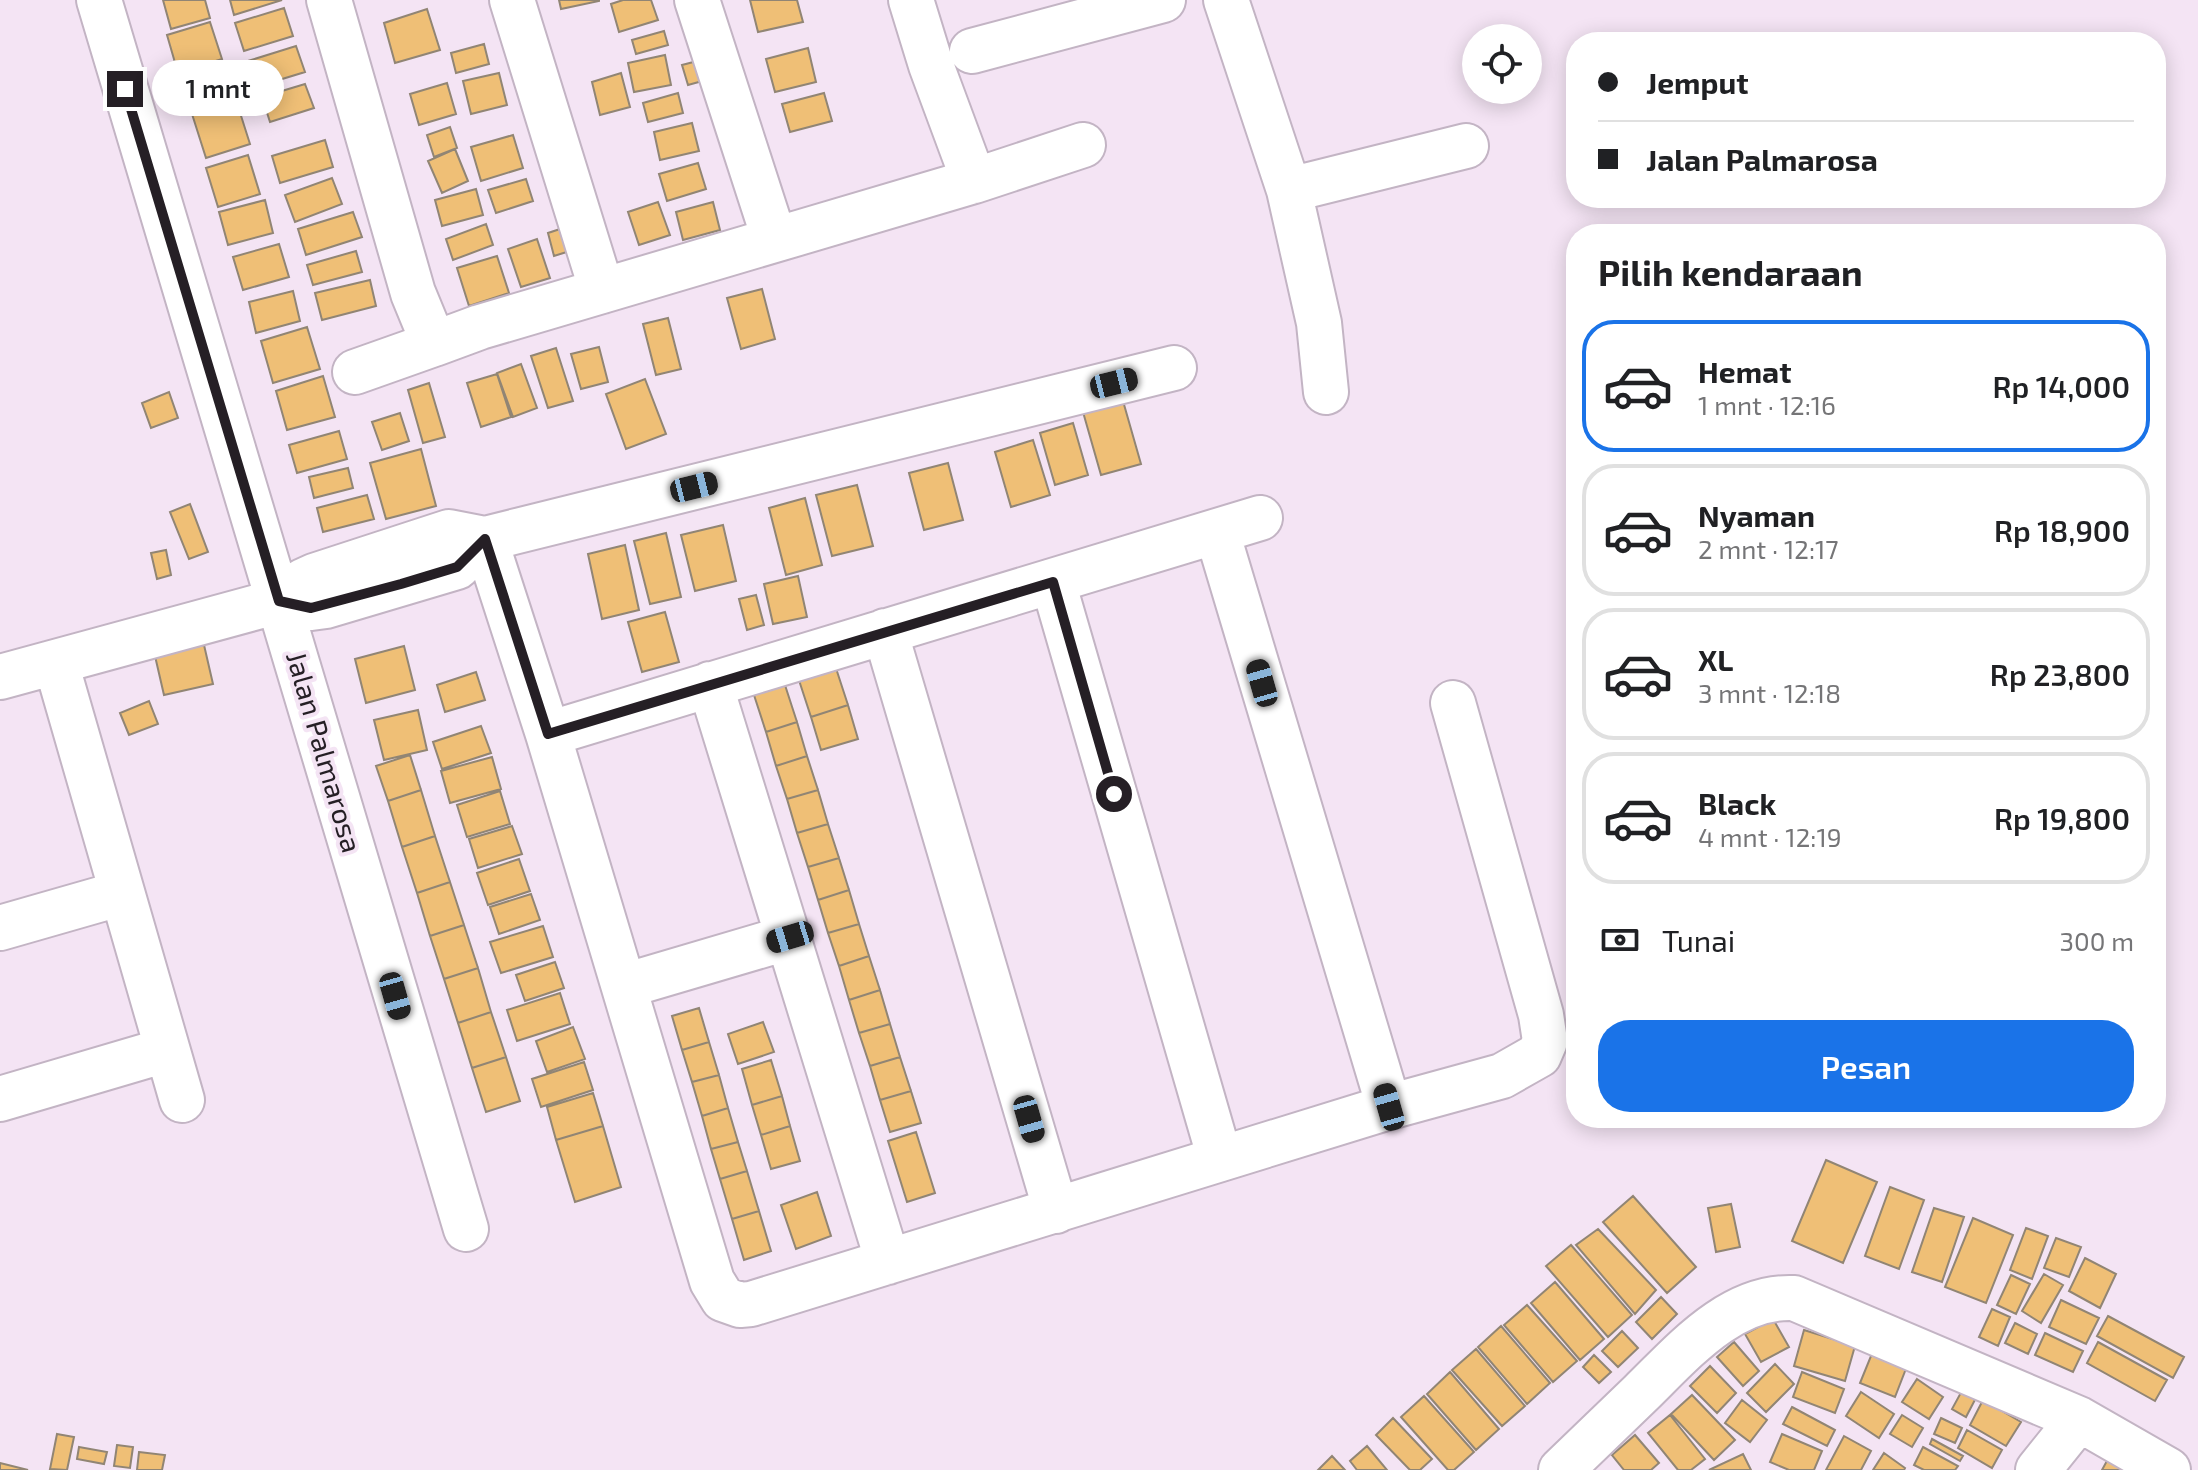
<!DOCTYPE html>
<html lang="id">
<meta charset="utf-8">
<style>
:root{--surface:#fff;--page:#f6f6f6;--text:#202124;--muted:#757577;--line:#e0e0e0;--accent:#1a73e8}
body{margin:0;font-family:"Exo 2",sans-serif;background:var(--page);color:var(--text);height:100vh;display:flex;flex-direction:column;font-size:30px;white-space:nowrap}
*{box-sizing:border-box;margin:0}
p{font-size:26px;color:var(--muted)}
.icon{flex:none;width:44px;height:44px;fill:none;stroke:currentColor;stroke-width:2;stroke-linecap:round;stroke-linejoin:round}
.map{position:relative;flex:1;overflow:hidden}
.side{position:absolute;left:1566px;top:224px;width:600px;height:904px;display:flex;flex-direction:column;background:var(--surface);border-radius:32px;box-shadow:0 4px 20px #0003}
.side>*{flex:none}
.guide{position:absolute;left:1566px;top:32px;width:600px;height:176px;border-radius:32px;box-shadow:0 4px 20px #0003;display:grid;align-content:center;height:176px;padding:0 32px;background:var(--surface)}
.controls{position:absolute;left:1462px;top:24px;display:grid;gap:16px}
.controls a{display:grid;place-items:center;width:80px;height:80px;border-radius:50%;background:var(--surface);box-shadow:0 4px 20px #0003;font-size:40px}
.end{position:absolute;width:36px;height:36px;margin:-18px;border:10px solid #251f25;background:#fff;box-shadow:0 0 0 4px #fff}
.from{border-radius:50%}
.bubble{position:absolute;height:56px;border-radius:28px;background:var(--surface);box-shadow:0 4px 20px #0003;font-size:26px;font-weight:600;line-height:56px;text-align:center}
.car{position:absolute;width:24px;height:48px;margin:-24px -12px;border-radius:10px;box-shadow:0 0 6px 2px #0007;background:linear-gradient(#222 24%,#8ab4d8 0 40%,#222 0 76%,#8ab4d8 0 86%,#222 0)}
.guide b{display:flex;align-items:center;gap:28px;height:76px;font-size:30px}
.guide b+b{border-top:2px solid var(--line)}
.guide i{width:20px;height:20px;background:var(--text)}
ul{padding:0;list-style:none}
li{display:flex;align-items:center;gap:24px;height:132px;margin:0 16px 12px;padding:0 16px;border:4px solid var(--line);border-radius:32px}
li div{flex:1}
li b{display:block;font-size:30px}
li em{font-style:normal;font-weight:600}
li.on{border-color:var(--accent)}
li>.icon{width:72px;height:72px;stroke-width:1.5}
h2{padding:0 32px;font-size:36px;line-height:96px}
.pay{display:flex;align-items:center;gap:20px;height:88px;padding:0 32px;font-size:30px}
.pay p{margin-inline-start:auto}
.primary-button{display:flex;gap:16px;margin-top:auto;padding:16px 32px}
.primary-button a{flex:1;height:92px;border-radius:32px;background:var(--accent);color:#fff;font-size:32px;font-weight:600;line-height:92px;text-align:center}
.map>svg:first-child{display:block}
.building{fill:#efbf76;stroke:#918574;stroke-width:2}
.lines{fill:none;stroke-linecap:round;stroke-linejoin:round}
.minor-casing{stroke:#c3b4c4;stroke-width:48}
.minor{stroke:#fff;stroke-width:44}
.route{stroke:#251f25;stroke-width:10}
.labels{text-anchor:middle;stroke-width:8;stroke-linejoin:round;paint-order:stroke}
.street-label{font-size:28px;fill:#251f25;stroke:#f4e4f4}
</style>
<div class="map">
<svg width="2198" height="1470" viewBox="0 0 2198 1470">
<rect width="100%" height="100%" fill="#f4e4f4"/>
<path class="building" d="M163,0H205L210,18L171,29Z
M230,0H282L234,15Z
M559,0H599V1L561,9Z
M623,0H651L658,20L619,32L611,4Z
M750,0H797L803,22L758,32Z
M284,8L293,36L244,51L235,23Z
M427,9L440,50L395,63L384,23Z
M210,22L222,59L178,73L167,35Z
M664,31L668,45L636,54L632,40Z
M484,44L489,64L456,73L451,53Z
M296,46L305,72L256,87L248,61Z
M808,48L816,82L775,92L766,59Z
M665,55L671,85L634,92L628,63Z
M701,60L706,80L688,85L682,65Z
M224,67L233,95L183,111L174,84Z
M499,73L507,105L471,114L463,81Z
M621,73L630,107L600,115L592,82Z
M447,83L456,114L419,125L410,94Z
M305,84L314,108L270,122L262,97Z
M678,93L683,113L648,122L643,103Z
M824,93L832,121L790,132L782,104Z
M236,100L250,144L206,158L192,114Z
M692,123L699,151L660,160L654,132Z
M450,127L457,148L434,157L427,135Z
M513,135L523,168L481,181L471,147Z
M325,140L333,167L280,183L272,156Z
M455,149L468,181L442,193L428,161Z
M248,155L260,194L218,207L206,168Z
M698,163L706,189L667,201L659,174Z
M332,178L342,204L295,222L285,195Z
M526,179L533,201L496,213L488,190Z
M476,189L483,215L442,226L435,200Z
M265,200L273,233L228,245L219,212Z
M658,202L670,235L639,245L628,212Z
M713,202L720,230L683,240L676,212Z
M353,212L362,237L306,255L298,229Z
M486,224L493,245L453,260L446,239Z
M566,227L573,250L554,256L548,233Z
M537,239L550,278L521,287L508,249Z
M279,244L289,277L243,290L233,257Z
M356,251L362,272L313,285L307,265Z
M497,256L509,293L469,306L457,268Z
M370,280L376,306L322,320L315,293Z
M762,289L775,339L741,349L727,298Z
M293,291L300,321L256,333L249,302Z
M668,318L681,369L656,375L643,324Z
M307,327L320,369L273,383L261,341Z
M599,347L608,382L581,389L571,354Z
M556,348L573,401L548,408L531,356Z
M521,364L537,408L513,417L497,373Z
M497,374L511,417L481,427L467,383Z
M323,376L335,417L287,430L276,391Z
M645,379L666,434L626,449L606,394Z
M429,383L445,437L423,443L408,390Z
M169,392L178,418L151,428L142,403Z
M1123,401L1141,464L1101,475L1083,412Z
M400,413L409,441L382,450L372,422Z
M1073,423L1088,475L1055,485L1040,433Z
M339,431L347,459L297,473L289,445Z
M1033,440L1050,495L1011,507L995,452Z
M421,449L436,506L386,519L370,463Z
M948,463L963,520L924,530L909,473Z
M348,468L353,488L314,498L309,477Z
M857,485L873,546L832,556L816,495Z
M367,495L374,519L323,532L317,508Z
M805,498L822,565L786,575L769,508Z
M190,504L208,552L189,559L170,512Z
M723,525L736,581L695,591L681,535Z
M666,533L681,597L650,604L634,541Z
M625,545L639,610L602,619L588,554Z
M166,550L171,575L157,579L151,553Z
M798,576L807,617L773,624L764,584Z
M756,595L764,625L747,630L739,599Z
M665,612L679,662L642,672L628,622Z
M204,645L213,684L164,695L155,656Z
M404,646L415,690L366,703L355,659Z
M832,656L848,705L811,717L795,668Z
M476,672L485,700L445,712L437,685Z
M784,682L797,722L766,732L753,692Z
M149,701L158,724L129,735L120,713Z
M848,705L858,739L821,750L811,717Z
M418,710L427,750L384,760L374,720Z
M797,722L807,756L776,766L766,732Z
M481,726L491,753L442,769L433,742Z
M410,755L421,790L388,801L376,766Z
M807,756L818,790L787,799L776,766Z
M492,757L501,789L450,803L441,771Z
M421,790L435,836L402,847L388,801Z
M818,790L828,824L797,833L787,799Z
M500,791L510,824L467,837L457,805Z
M828,824L839,858L808,867L797,833Z
M512,826L522,854L478,868L469,839Z
M435,836L450,882L417,893L402,847Z
M839,858L849,890L818,900L808,867Z
M519,859L530,891L488,905L477,873Z
M450,882L464,925L430,936L417,893Z
M849,890L859,924L828,933L818,900Z
M531,894L540,920L499,934L490,907Z
M859,924L869,956L839,966L828,933Z
M464,925L478,968L444,979L430,936Z
M543,926L553,957L501,973L490,942Z
M869,956L880,990L849,1000L839,966Z
M555,962L564,988L525,1001L516,975Z
M478,968L491,1012L458,1023L444,979Z
M880,990L890,1024L859,1033L849,1000Z
M560,993L570,1024L517,1041L507,1010Z
M699,1008L709,1042L682,1050L672,1016Z
M491,1012L506,1057L472,1068L458,1023Z
M763,1022L774,1052L738,1064L728,1034Z
M890,1024L900,1057L870,1066L859,1033Z
M573,1027L585,1059L547,1072L536,1041Z
M709,1042L719,1075L692,1082L682,1050Z
M506,1057L520,1101L486,1112L472,1068Z
M900,1057L911,1091L880,1100L870,1066Z
M771,1060L782,1096L752,1105L742,1069Z
M584,1062L593,1090L541,1107L532,1079Z
M719,1075L728,1108L702,1116L692,1082Z
M911,1091L921,1123L890,1132L880,1100Z
M593,1093L603,1126L556,1140L547,1107Z
M782,1096L790,1126L761,1135L752,1105Z
M728,1108L738,1142L711,1149L702,1116Z
M603,1126L621,1187L575,1202L556,1140Z
M790,1126L800,1161L771,1169L761,1135Z
M916,1132L935,1193L907,1202L888,1141Z
M738,1142L747,1171L720,1179L711,1149Z
M1826,1160L1877,1182L1843,1263L1792,1241Z
M747,1171L759,1211L732,1219L720,1179Z
M1890,1187L1924,1200L1899,1269L1865,1256Z
M817,1192L831,1236L796,1249L781,1205Z
M1633,1196L1696,1267L1667,1293L1603,1222Z
M1731,1204L1740,1247L1716,1252L1708,1208Z
M1934,1208L1964,1217L1942,1282L1912,1272Z
M759,1211L771,1251L744,1260L732,1219Z
M1973,1218L2013,1235L1986,1303L1945,1287Z
M2026,1228L2048,1236L2032,1279L2010,1270Z
M1598,1229L1656,1290L1635,1314L1576,1245Z
M2056,1238L2081,1247L2069,1277L2044,1268Z
M1571,1245L1632,1315L1608,1337L1546,1266Z
M2085,1258L2116,1274L2100,1308L2069,1291Z
M2044,1274L2063,1285L2041,1323L2022,1311Z
M2011,1275L2030,1284L2016,1314L1997,1305Z
M1555,1282L1604,1339L1580,1360L1531,1303Z
M1661,1297L1677,1314L1652,1339L1636,1322Z
M2061,1300L2099,1318L2086,1344L2049,1327Z
M1527,1305L1577,1361L1553,1382L1504,1325Z
M1992,1309L2010,1317L1998,1346L1979,1337Z
M2108,1316L2184,1357L2173,1378L2097,1336Z
M1773,1319L1789,1347L1761,1362L1745,1334Z
M2015,1323L2037,1334L2028,1354L2005,1343Z
M1501,1326L1550,1383L1527,1404L1478,1347Z
M1804,1330L1855,1346L1845,1381L1794,1366Z
M1622,1331L1638,1348L1618,1367L1602,1351Z
M2045,1333L2083,1351L2073,1372L2035,1355Z
M1734,1342L1759,1371L1743,1386L1717,1357Z
M2098,1342L2167,1380L2155,1401L2087,1363Z
M1476,1349L1525,1406L1502,1426L1452,1370Z
M1873,1351L1907,1366L1895,1397L1860,1383Z
M1594,1355L1611,1372L1599,1383L1583,1367Z
M1775,1364L1794,1384L1766,1412L1747,1393Z
M1710,1366L1736,1393L1717,1413L1690,1386Z
M1450,1372L1499,1429L1476,1450L1427,1394Z
M1802,1372L1844,1389L1835,1413L1793,1397Z
M1917,1379L1943,1397L1929,1419L1902,1402Z
M1964,1387L1978,1394L1966,1417L1952,1409Z
M1861,1392L1894,1414L1879,1438L1846,1416Z
M1692,1395L1735,1440L1714,1460L1671,1414Z
M1424,1396L1474,1452L1454,1470H1448L1401,1417Z
M1742,1400L1767,1420L1750,1442L1725,1423Z
M1983,1400L2021,1422L2006,1446L1970,1425Z
M1792,1407L1835,1430L1827,1446L1783,1424Z
M1670,1415L1705,1459L1691,1470H1678L1648,1433Z
M1902,1415L1923,1428L1912,1447L1890,1434Z
M1393,1418L1432,1459L1420,1470H1410L1376,1435Z
M1941,1418L1962,1428L1955,1443L1934,1434Z
M1967,1430L2002,1450L1992,1468L1958,1448Z
M57,1434L74,1437L67,1470L50,1469Z
M1782,1434L1822,1451L1814,1470H1789L1770,1462Z
M1635,1435L1659,1463L1651,1470H1624L1612,1455Z
M1844,1436L1871,1451L1861,1470H1826Z
M1932,1439L1963,1456L1960,1461L1930,1444Z
M117,1445L133,1447L130,1468L114,1466Z
M1367,1446L1387,1470H1357L1350,1461Z
M79,1447L107,1452L104,1464L77,1459Z
M1923,1447L1958,1466L1955,1470H1924L1914,1465Z
M139,1452L165,1455L162,1470H137Z
M1884,1453L1905,1468L1904,1470H1873Z
M1743,1454L1751,1470H1709Z
M1332,1456L1345,1470H1318Z
M2109,1457L2133,1470H2102Z
M0,1463L28,1470H0Z"/>
<g class="lines">
<defs>
<path id="minor" d="M99,0L466,1229
M329,0L413,293L434,344L480,327L974,181L1083,145
M512,0L602,291
M697,0L774,238
M911,0L931,65L974,181
M1226,0L1289,190L1319,323L1326,392
M972,51L1163,0
M1289,190L1466,146
M355,372L434,344
M1217,532L1389,1107
M485,539L548,734L712,1281L723,1299L740,1305L751,1304L1389,1107L1502,1076L1539,1055L1545,1041L1541,1015L1453,703
M1053,582L1220,1159
M279,601L311,608L326,606L457,567L485,539
M885,631L1056,1211
M56,663L182,1100
M0,677L279,601L303,581L314,576L449,532L485,539L1174,368
M710,684L888,1262
M548,734L1260,518
M0,928L122,893
M624,986L790,937
M0,1099L166,1050
M1561,1470C1588,1444 1615,1418 1641,1393C1683,1352 1731,1295 1794,1298L2079,1419L2168,1470
M2038,1470L2079,1419"/>
</defs>
<use href="#minor" class="minor-casing"/>
<use href="#minor" class="minor"/>
</g>
<g class="lines">
<path class="route" d="M125,89L279,601L311,608L401,584L457,567L485,539L548,734L1053,582L1114,794"/>
</g>
<g class="labels">
<g class="street-label">
<text transform="translate(324 752) rotate(74)" y="10">Jalan Palmarosa</text>
</g>
</g>
</svg>
<div class="controls">
<a><svg class="icon" aria-label="locate" viewBox="0 0 24 24"><circle cx="12" cy="12" r="6"/><path d="M12 2v4M12 18v4M2 12h4M18 12h4"/></svg></a>
</div>
<i class="end from" style="left:1114px;top:794px"></i>
<i class="end" style="left:125px;top:89px"></i>
<div class="bubble" style="left:152px;top:60px;width:132px">1 mnt</div>
<i class="car" style="left:1114px;top:383px;rotate:76deg"></i>
<i class="car" style="left:694px;top:487px;rotate:76deg"></i>
<i class="car" style="left:1262px;top:683px;rotate:344deg"></i>
<i class="car" style="left:790px;top:937px;rotate:253deg"></i>
<i class="car" style="left:395px;top:996px;rotate:164deg"></i>
<i class="car" style="left:1389px;top:1107px;rotate:344deg"></i>
<i class="car" style="left:1029px;top:1119px;rotate:164deg"></i>
<div class="guide">
<b><i class="from"></i>Jemput</b>
<b><i></i>Jalan Palmarosa</b>
</div>
<section class="side">
<h2>Pilih kendaraan</h2>
<ul>
<li class="on"><svg class="icon" aria-label="car" viewBox="0 0 24 24"><path d="M5 17H2v-5l4-1 3-4h7l3 4 3 1v5h-3M9 17h6M6 11h13"/><circle cx="7" cy="17" r="2"/><circle cx="17" cy="17" r="2"/></svg><div><b>Hemat</b><p>1 mnt · 12:16</p></div><em>Rp 14,000</em></li>
<li><svg class="icon" aria-label="car" viewBox="0 0 24 24"><path d="M5 17H2v-5l4-1 3-4h7l3 4 3 1v5h-3M9 17h6M6 11h13"/><circle cx="7" cy="17" r="2"/><circle cx="17" cy="17" r="2"/></svg><div><b>Nyaman</b><p>2 mnt · 12:17</p></div><em>Rp 18,900</em></li>
<li><svg class="icon" aria-label="car" viewBox="0 0 24 24"><path d="M5 17H2v-5l4-1 3-4h7l3 4 3 1v5h-3M9 17h6M6 11h13"/><circle cx="7" cy="17" r="2"/><circle cx="17" cy="17" r="2"/></svg><div><b>XL</b><p>3 mnt · 12:18</p></div><em>Rp 23,800</em></li>
<li><svg class="icon" aria-label="car" viewBox="0 0 24 24"><path d="M5 17H2v-5l4-1 3-4h7l3 4 3 1v5h-3M9 17h6M6 11h13"/><circle cx="7" cy="17" r="2"/><circle cx="17" cy="17" r="2"/></svg><div><b>Black</b><p>4 mnt · 12:19</p></div><em>Rp 19,800</em></li>
</ul>
<div class="pay"><svg class="icon" aria-label="cash" viewBox="0 0 24 24"><path d="M3 7h18v10H3z"/><circle cx="12" cy="12" r="2"/></svg>Tunai<p>300 m</p></div>
<div class="primary-button"><a>Pesan</a></div>
</section>
</div>
